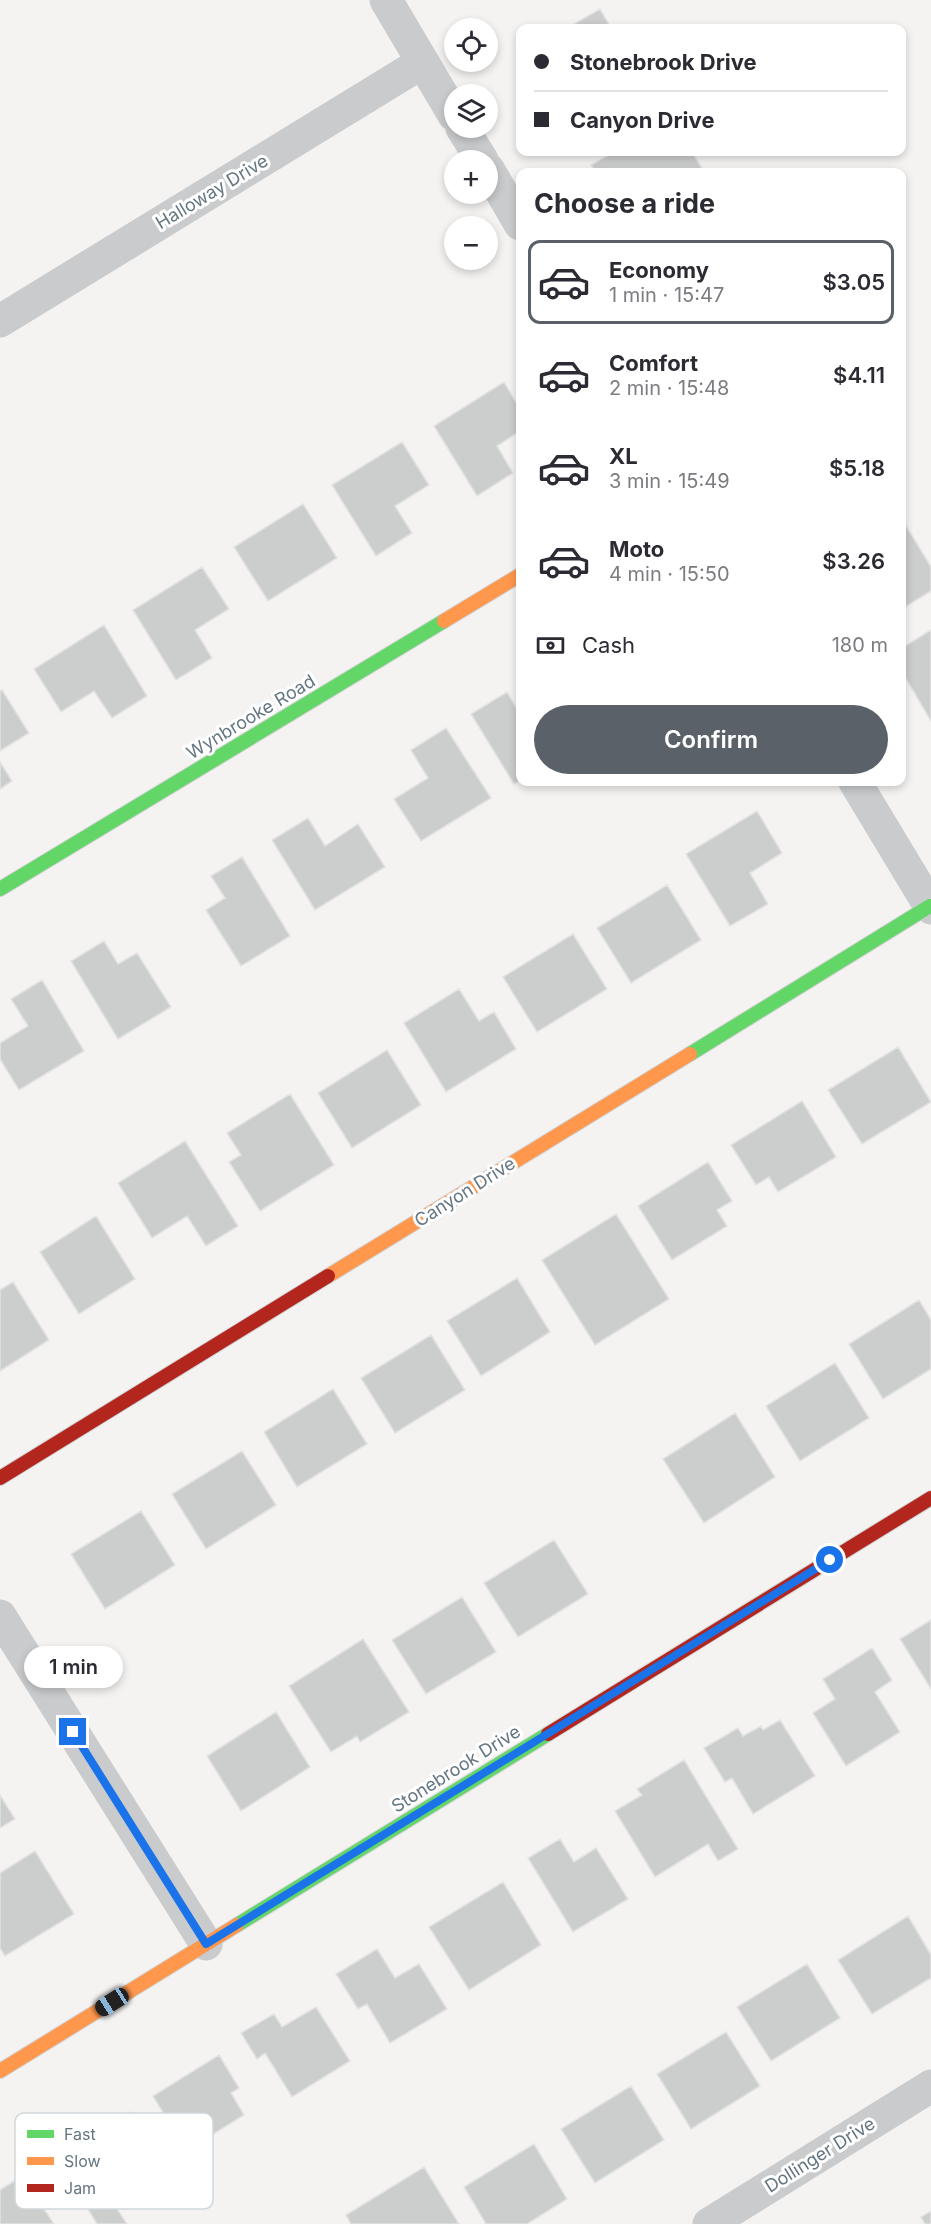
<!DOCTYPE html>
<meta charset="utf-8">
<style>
:root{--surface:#fff;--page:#f7f7f7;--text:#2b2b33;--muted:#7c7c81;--line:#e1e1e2;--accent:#5b6168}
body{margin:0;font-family:Inter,sans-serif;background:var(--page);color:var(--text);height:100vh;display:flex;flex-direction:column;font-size:22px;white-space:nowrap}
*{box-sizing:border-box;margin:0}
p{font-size:20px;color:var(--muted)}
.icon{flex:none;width:33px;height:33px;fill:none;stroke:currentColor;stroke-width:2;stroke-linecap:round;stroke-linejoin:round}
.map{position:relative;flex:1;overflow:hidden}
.side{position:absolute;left:516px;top:168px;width:390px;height:618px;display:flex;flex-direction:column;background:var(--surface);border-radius:12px;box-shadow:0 3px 9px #0003}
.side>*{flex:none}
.hud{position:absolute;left:516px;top:24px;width:390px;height:132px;border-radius:12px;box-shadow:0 3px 9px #0003;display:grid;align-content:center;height:132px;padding:0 18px;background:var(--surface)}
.tools{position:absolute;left:444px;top:18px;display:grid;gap:12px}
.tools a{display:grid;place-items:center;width:54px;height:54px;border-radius:50%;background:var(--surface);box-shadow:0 3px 9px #0003;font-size:30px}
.end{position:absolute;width:27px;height:27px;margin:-14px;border:8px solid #1a73e8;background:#fff;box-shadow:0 0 0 3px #fff}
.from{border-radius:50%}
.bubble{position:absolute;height:42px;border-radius:21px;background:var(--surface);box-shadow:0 3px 9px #0003;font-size:20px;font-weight:600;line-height:42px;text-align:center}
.car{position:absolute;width:18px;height:36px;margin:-18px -9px;border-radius:8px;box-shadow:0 0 4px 2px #0007;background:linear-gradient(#222 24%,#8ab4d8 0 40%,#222 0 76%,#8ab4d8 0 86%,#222 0)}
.hud b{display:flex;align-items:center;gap:21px;height:57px;font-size:22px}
.hud b+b{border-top:2px solid var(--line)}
.hud i{width:15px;height:15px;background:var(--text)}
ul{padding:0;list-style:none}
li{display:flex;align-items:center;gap:18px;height:84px;margin:0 12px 9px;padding:0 6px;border:3px solid transparent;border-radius:12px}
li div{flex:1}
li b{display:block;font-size:22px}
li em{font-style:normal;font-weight:600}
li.active{border-color:var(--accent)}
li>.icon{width:54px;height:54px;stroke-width:1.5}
h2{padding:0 18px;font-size:27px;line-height:72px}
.pay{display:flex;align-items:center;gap:15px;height:66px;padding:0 18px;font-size:22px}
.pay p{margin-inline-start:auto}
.action{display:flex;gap:12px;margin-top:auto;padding:12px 18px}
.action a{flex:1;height:69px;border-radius:36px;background:var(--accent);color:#fff;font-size:24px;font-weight:600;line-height:69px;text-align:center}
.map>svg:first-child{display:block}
.building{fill:#cccdcd;stroke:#e3e2e2;stroke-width:1.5}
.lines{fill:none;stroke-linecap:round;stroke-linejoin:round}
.fast-casing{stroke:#d0d1d2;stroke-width:16}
.slow-casing{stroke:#d0d1d2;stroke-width:16}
.jam-casing{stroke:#d0d1d2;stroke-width:16}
.street{stroke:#cacbcc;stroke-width:33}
.fast{stroke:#63d668;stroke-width:14}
.slow{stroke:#ff974d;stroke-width:14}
.jam{stroke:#b3261e;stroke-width:14}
.route{stroke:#1a73e8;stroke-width:8}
.labels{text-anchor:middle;stroke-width:6;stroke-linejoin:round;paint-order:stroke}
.street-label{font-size:18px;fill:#647681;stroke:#fff}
.key{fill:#fff;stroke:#d0d6d9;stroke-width:1.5}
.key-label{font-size:16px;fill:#647681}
</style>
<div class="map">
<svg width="931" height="2224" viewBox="0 0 931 2224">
<rect width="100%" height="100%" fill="#f4f3f2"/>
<path class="building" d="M600,9L611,28H567Z
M614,152H692L703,170L699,172H596L591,165Z
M504,382L520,409V431L497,446L513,473L477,496L434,426Z
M402,442L429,485L395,506L412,533L376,556L332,485Z
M303,504L337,558L268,601L234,547Z
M902,519L931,567V591L902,609Z
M202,567L229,609L195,630L212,658L176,680L133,610Z
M104,625L147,696L112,718L94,691L61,712L34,669Z
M931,630V721L902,672V648Z
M2,690L29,733L0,751V691Z
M507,692L520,714V781L514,784L471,714Z
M446,728L491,798L421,841L394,799L428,778L411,750Z
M0,762L12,781L0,789Z
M757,811L782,853L750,873L768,904L730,926L686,854Z
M308,818L325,846L358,824L385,867L315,910L272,840Z
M242,857L290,936L241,966L206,910L225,898L211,876Z
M667,885L701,940L631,983L597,928Z
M573,934L607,989L537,1032L503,977Z
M104,941L118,964L137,953L171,1007L118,1039L71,961Z
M42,980L84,1051L19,1090L0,1059V1043L28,1026L11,999Z
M459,989L479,1021L494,1012L516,1049L446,1092L404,1023Z
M898,1047L931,1102L862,1144L828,1090Z
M387,1050L421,1105L352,1148L318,1093Z
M290,1094L334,1165L260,1211L229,1162L241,1155L227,1133Z
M802,1101L836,1157L778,1192L769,1177L756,1185L731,1145Z
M185,1141L238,1226L206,1246L187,1216L152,1238L118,1183Z
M708,1162L732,1201L717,1210L727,1226L672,1260L638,1206Z
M616,1214L669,1299L595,1345L542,1260Z
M96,1216L135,1279L79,1314L40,1252Z
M517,1278L550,1332L481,1376L447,1321Z
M13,1282L49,1340L0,1371V1290Z
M919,1300L931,1320V1369L883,1399L849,1344Z
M431,1335L465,1390L395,1433L361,1378Z
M835,1363L869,1418L800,1461L766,1406Z
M333,1389L367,1444L297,1487L264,1432Z
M735,1413L775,1477L704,1523L663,1459Z
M242,1451L276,1505L206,1549L172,1494Z
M141,1511L175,1565L105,1609L71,1554Z
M554,1540L588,1594L518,1637L484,1583Z
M462,1597L496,1652L426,1694L392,1640Z
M931,1620V1689L900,1639Z
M363,1639L409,1712L360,1742L357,1736L331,1752L289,1686Z
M872,1648L892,1680L875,1692L900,1732L846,1766L813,1713L835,1699L823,1679Z
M276,1712L310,1767L241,1811L207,1756Z
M780,1720L815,1776L753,1814L732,1778L725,1782L704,1748L738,1728L743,1736L761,1726L763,1730Z
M684,1760L738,1849L718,1861L708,1844L655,1877L615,1811L642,1795L637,1789Z
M0,1795L15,1819L0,1828Z
M560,1839L574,1862L596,1848L628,1899L573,1932L528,1858Z
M35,1851L74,1914L5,1956L0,1948V1873Z
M503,1882L541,1945L469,1990L429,1927Z
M908,1916L931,1955V1978L872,2014L838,1960Z
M377,1949L395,1978L419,1964L447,2009L390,2043L367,2004L358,2009L336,1974Z
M807,1964L840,2018L771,2061L737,2007Z
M316,2007L350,2061L292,2097L265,2053L257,2059L241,2033L274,2014L282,2027Z
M726,2032L760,2086L691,2129L657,2074Z
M219,2055L239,2088L231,2093L244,2115L186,2151L153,2096Z
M631,2086L664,2140L595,2183L561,2129Z
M130,2112L170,2177L117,2209L127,2224H97L53,2151L100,2122L104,2129Z
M534,2144L567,2199L527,2224H486L464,2187Z
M424,2167L459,2224H351L346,2215Z
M32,2170L53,2203L44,2209L54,2224H0V2190Z
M931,2211V2224H925L921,2217Z"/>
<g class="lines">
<defs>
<path id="fast" d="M0,889L444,621
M690,1054L930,906
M237,1925L548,1734"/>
<path id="slow" d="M444,621L520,575
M328,1276L690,1054
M0,2071L237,1925"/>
<path id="jam" d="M0,1478L328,1276
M548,1734L931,1498"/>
</defs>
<use href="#fast" class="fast-casing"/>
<use href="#slow" class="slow-casing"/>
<use href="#jam" class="jam-casing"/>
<path class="street" d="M386,0L454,115
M462,128L482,160
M488,169L520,224
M0,321L423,62
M855,782L931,908
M0,1616L206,1944
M709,2224L931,2086"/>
<use href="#fast" class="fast"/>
<use href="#slow" class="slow"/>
<use href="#jam" class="jam"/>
</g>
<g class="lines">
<path class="route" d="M73,1732L206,1944L830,1560"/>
</g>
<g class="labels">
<g class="street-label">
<text transform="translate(212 192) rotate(-31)" y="6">Halloway Drive</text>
<text transform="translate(251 717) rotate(-31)" y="6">Wynbrooke Road</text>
<text transform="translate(465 1192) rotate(-32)" y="6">Canyon Drive</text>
<text transform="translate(456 1769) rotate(-32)" y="6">Stonebrook Drive</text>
<text transform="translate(820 2155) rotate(-32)" y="6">Dollinger Drive</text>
</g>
</g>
<rect x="15" y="2113" width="198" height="96" rx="9" class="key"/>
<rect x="27" y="2130" width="27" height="8" fill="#63d668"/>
<rect x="27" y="2157" width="27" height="8" fill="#ff974d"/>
<rect x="27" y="2184" width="27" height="8" fill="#b3261e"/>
<g class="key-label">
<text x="64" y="2140">Fast</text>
<text x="64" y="2167">Slow</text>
<text x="64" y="2194">Jam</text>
</g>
</svg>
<div class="tools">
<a><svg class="icon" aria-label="locate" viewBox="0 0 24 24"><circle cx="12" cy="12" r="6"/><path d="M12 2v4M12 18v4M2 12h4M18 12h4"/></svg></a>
<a><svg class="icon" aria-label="layers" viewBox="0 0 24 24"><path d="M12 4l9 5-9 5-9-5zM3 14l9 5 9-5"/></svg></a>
<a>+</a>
<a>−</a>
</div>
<i class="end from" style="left:830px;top:1560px"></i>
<i class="end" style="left:73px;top:1732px"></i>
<div class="bubble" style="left:24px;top:1646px;width:99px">1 min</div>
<i class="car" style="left:112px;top:2002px;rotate:238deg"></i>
<div class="hud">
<b><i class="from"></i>Stonebrook Drive</b>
<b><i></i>Canyon Drive</b>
</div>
<section class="side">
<h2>Choose a ride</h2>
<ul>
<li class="active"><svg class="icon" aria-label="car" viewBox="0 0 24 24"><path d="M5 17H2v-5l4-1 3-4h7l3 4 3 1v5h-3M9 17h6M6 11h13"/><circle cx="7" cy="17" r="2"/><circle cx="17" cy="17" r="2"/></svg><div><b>Economy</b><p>1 min · 15:47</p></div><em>$3.05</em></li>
<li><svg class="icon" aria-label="car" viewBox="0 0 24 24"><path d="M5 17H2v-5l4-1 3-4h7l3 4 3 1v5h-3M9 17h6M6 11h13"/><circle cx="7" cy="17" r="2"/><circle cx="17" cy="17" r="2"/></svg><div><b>Comfort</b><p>2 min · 15:48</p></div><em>$4.11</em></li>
<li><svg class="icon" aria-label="car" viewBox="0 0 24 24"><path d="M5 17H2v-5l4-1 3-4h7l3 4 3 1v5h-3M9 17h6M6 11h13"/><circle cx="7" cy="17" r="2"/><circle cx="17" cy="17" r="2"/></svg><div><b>XL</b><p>3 min · 15:49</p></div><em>$5.18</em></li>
<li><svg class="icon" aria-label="car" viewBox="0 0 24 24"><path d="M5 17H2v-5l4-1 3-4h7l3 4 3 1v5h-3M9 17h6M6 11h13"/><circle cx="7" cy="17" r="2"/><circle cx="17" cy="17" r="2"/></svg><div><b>Moto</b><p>4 min · 15:50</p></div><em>$3.26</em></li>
</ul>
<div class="pay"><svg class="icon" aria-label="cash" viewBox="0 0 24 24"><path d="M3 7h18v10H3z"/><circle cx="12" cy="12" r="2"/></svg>Cash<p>180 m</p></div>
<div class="action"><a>Confirm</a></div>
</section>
</div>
